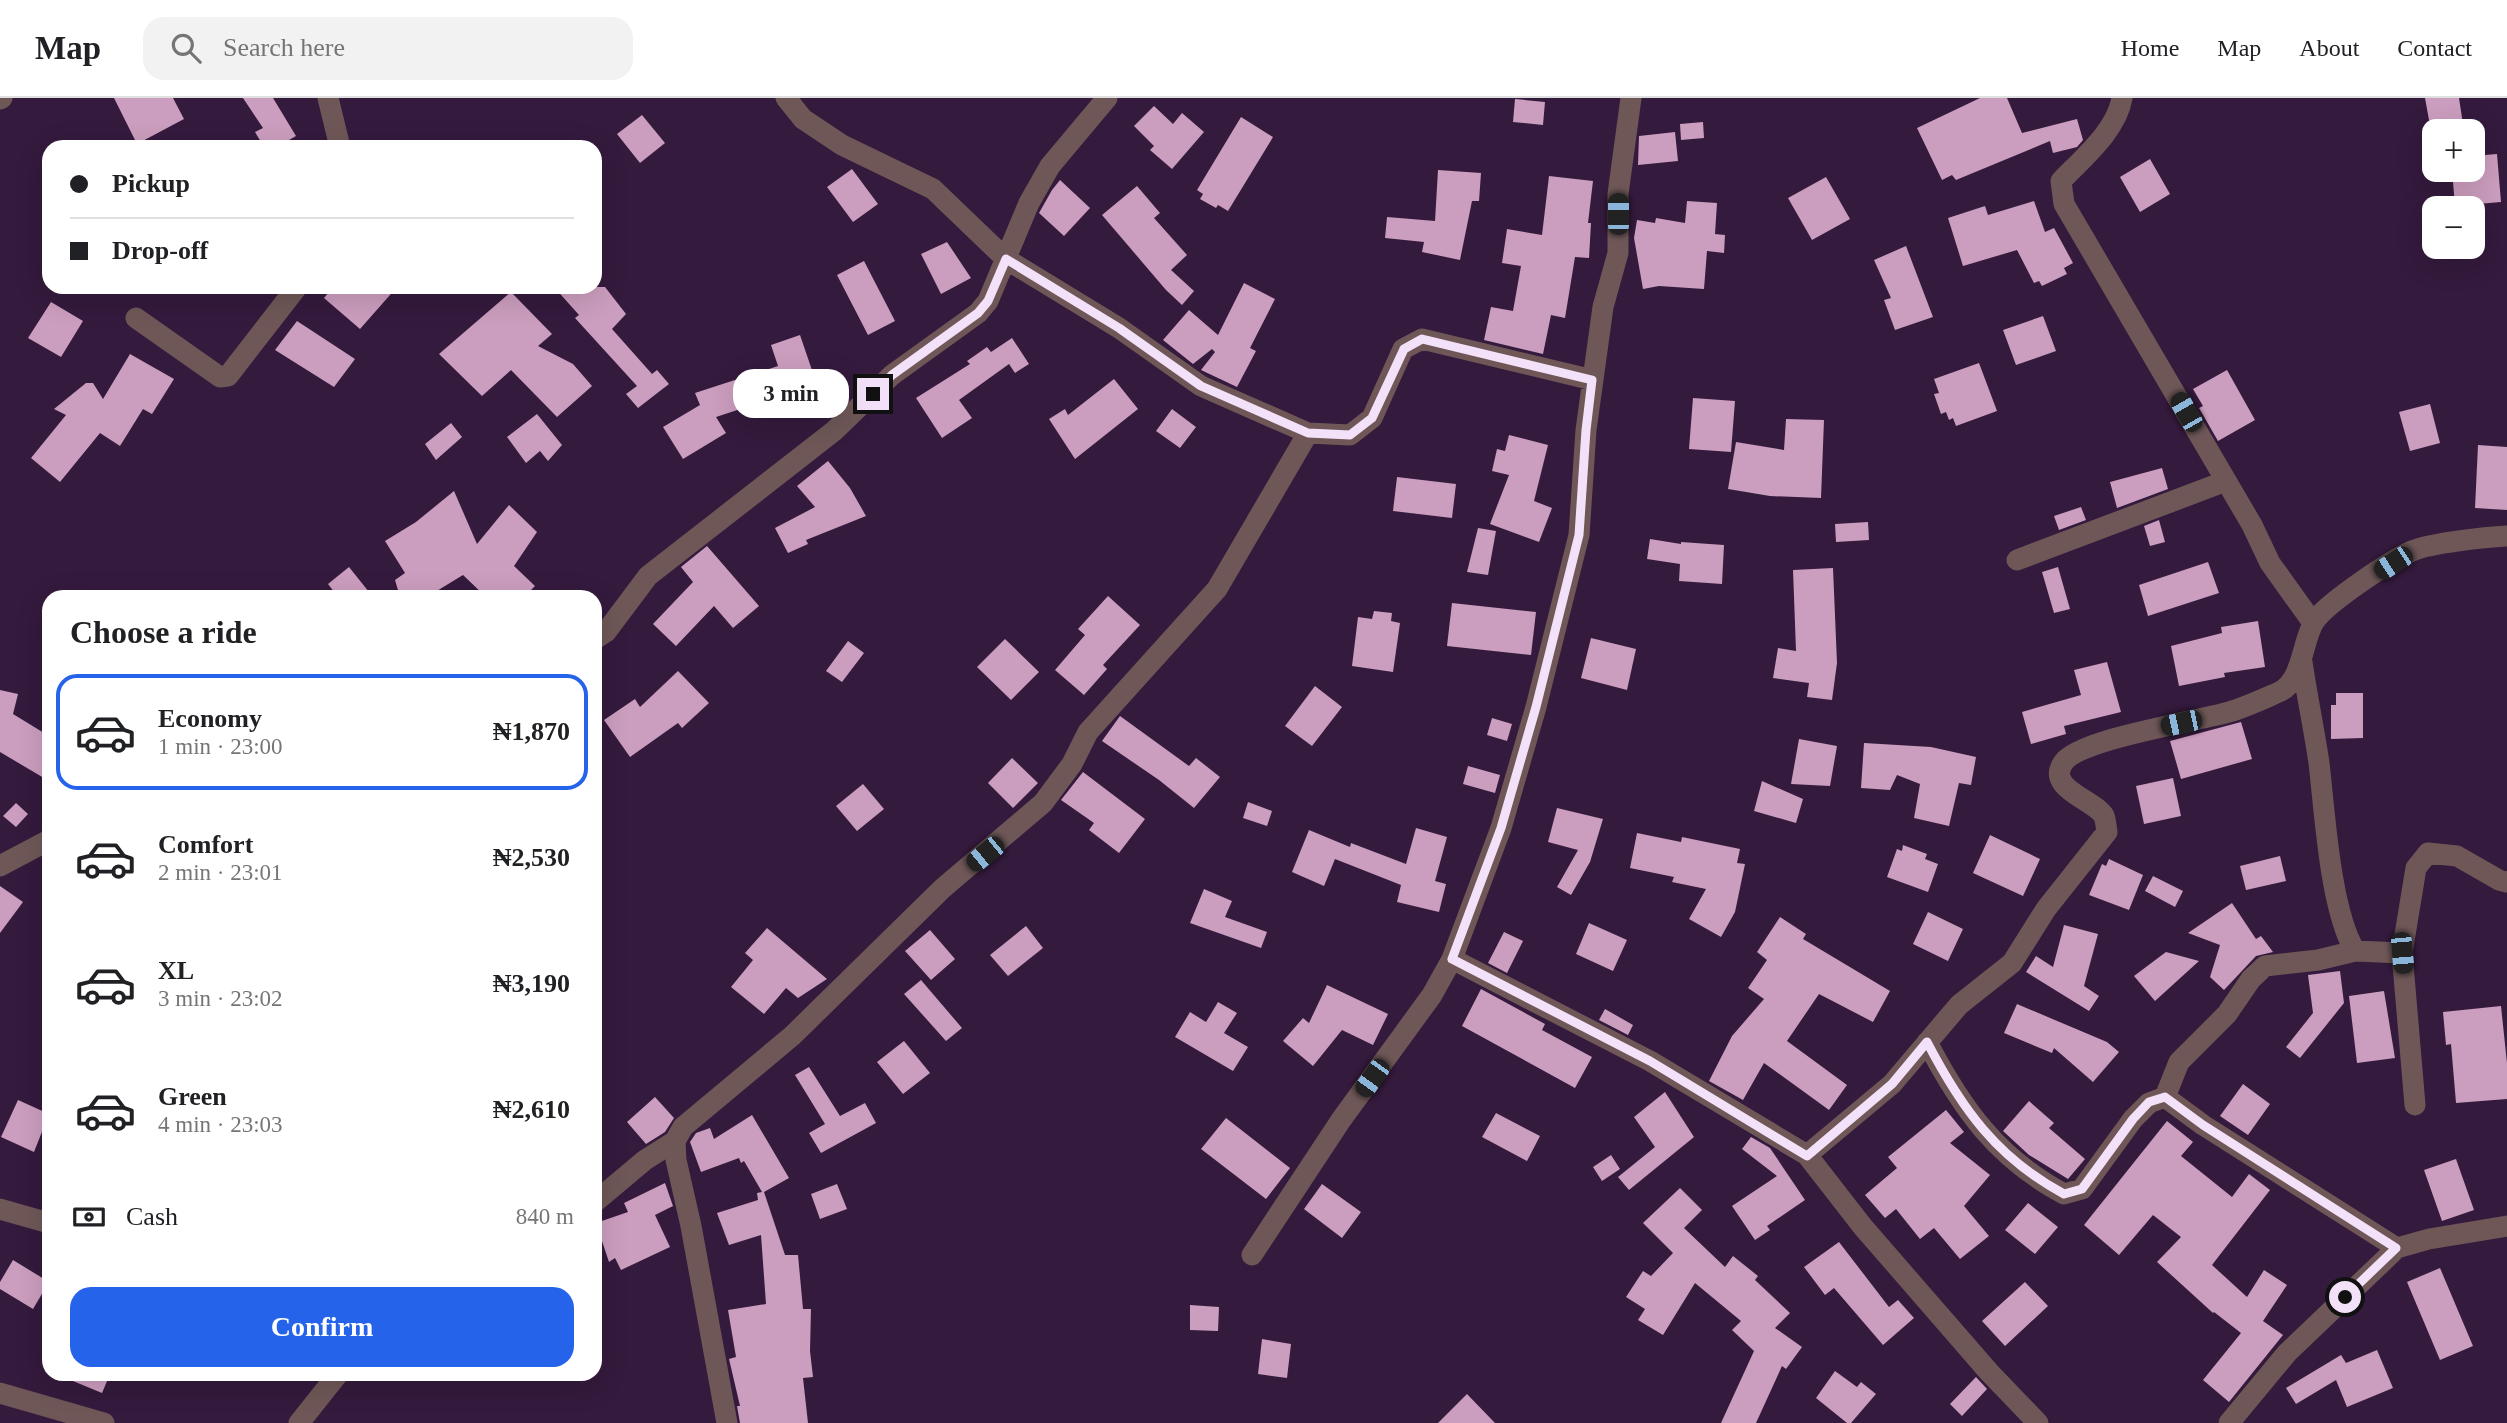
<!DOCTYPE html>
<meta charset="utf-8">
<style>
:root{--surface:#fff;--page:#f2f2f2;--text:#202124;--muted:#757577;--line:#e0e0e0;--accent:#2563eb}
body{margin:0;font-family:"Times New Roman",serif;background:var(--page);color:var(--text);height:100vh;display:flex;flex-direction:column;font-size:26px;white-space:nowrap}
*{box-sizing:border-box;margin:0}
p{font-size:23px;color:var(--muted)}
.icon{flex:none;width:38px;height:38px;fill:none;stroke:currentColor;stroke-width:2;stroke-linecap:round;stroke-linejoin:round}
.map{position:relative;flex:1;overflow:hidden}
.panel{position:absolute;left:42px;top:492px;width:560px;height:791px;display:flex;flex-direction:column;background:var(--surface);border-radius:21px;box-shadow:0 7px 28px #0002}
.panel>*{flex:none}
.top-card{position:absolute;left:42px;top:42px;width:560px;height:154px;border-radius:21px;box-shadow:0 7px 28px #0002;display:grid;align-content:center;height:154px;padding:0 28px;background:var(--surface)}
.tools{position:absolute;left:2422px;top:21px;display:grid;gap:14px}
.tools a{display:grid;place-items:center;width:63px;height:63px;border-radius:14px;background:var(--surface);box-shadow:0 7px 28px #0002;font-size:35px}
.end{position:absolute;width:32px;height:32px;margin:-16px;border:9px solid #f2e1f8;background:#111;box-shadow:0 0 0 4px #111}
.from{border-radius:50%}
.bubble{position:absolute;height:49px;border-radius:21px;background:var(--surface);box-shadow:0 7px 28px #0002;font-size:23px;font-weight:700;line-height:49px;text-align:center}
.car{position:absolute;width:21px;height:42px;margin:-21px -10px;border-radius:9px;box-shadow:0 0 5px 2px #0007;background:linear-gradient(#222 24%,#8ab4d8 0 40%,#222 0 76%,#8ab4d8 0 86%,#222 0)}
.top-card b{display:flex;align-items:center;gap:24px;height:66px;font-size:26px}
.top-card b+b{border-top:2px solid var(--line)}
.top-card i{width:18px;height:18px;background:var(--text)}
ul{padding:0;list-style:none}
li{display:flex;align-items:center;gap:21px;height:116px;margin:0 14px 10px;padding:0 14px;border:4px solid transparent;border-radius:21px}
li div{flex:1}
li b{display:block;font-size:26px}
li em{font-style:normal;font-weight:700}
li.active{border-color:var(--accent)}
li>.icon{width:63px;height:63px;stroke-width:1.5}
h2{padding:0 28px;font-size:32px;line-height:84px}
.pay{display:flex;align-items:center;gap:18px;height:77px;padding:0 28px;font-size:26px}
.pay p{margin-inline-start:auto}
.button{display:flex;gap:14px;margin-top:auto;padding:14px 28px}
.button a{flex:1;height:80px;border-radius:21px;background:var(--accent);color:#fff;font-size:28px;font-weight:700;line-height:80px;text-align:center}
header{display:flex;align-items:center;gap:42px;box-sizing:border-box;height:98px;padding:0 35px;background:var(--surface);border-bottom:2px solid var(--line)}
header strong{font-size:33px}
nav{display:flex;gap:38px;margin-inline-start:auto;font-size:24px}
.search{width:490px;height:63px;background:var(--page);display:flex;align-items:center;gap:18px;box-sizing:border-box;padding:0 24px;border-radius:21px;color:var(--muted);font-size:26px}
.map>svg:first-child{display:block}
.building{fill:#cb9dbe}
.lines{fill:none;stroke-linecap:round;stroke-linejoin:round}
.street{stroke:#6f5757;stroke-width:21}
.route{stroke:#f2e1f8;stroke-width:9}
</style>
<header>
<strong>Map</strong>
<div class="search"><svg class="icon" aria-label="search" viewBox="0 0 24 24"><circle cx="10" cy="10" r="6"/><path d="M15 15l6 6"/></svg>Search here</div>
<nav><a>Home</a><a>Map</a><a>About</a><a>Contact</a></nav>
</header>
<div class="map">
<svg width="2507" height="1325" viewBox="0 0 2507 1325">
<rect width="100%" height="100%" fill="#341a3d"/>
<path class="building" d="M114,0H173L184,21L137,46Z
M243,0H273L296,38L277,49H264L255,34L263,30Z
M1980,0H2007L2022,35L2077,21L2083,42L2077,49L2053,55L2050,43L1956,82L1952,77L1942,82L1917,30Z
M2425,0H2459L2464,33H2431Z
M1515,1L1545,4L1543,27L1513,24Z
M1154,8L1173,26L1182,15L1204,34L1172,71L1150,52L1154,48L1134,28Z
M642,17L665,45L640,65L617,36Z
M1241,19L1273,39L1228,113L1218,107L1216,110L1200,101L1203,96L1197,92Z
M1703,24L1704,40L1681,42L1680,26Z
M1675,34L1678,63L1638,67L1639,38Z
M2497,56L2501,104L2455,108L2452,72H2473V58Z
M2150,61L2170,96L2140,114L2120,79Z
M852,71L878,106L853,124L827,89Z
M1438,72L1481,75L1479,103H1472L1460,162L1422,154L1424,144L1385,140L1387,119L1435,123Z
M1549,78L1593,83L1588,125H1591L1589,160L1575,159L1565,220L1551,217L1543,256L1484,242L1491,209L1513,213L1521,168L1502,165L1507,131L1542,137Z
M1826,79L1850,121L1812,142L1788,100Z
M1060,82L1090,110L1064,138L1039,115L1052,92Z
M1137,88L1160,115L1154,120L1187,157L1171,172L1194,193L1182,207L1166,192L1102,117Z
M1687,103L1717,105L1715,136L1725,137L1724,155L1707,153L1704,191L1659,188L1643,191L1634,140L1637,122L1655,125L1656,120L1685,125Z
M2034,103L2045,134L2054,130L2073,165L2064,170L2067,176L2042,188L2039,183L2034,185L2017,152L1963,168L1948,120L1985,108L1988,117Z
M947,144L971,180L941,196L921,156Z
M1906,148L1933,219L1895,232L1884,202L1891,200L1874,162Z
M864,163L895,223L868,237L837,177Z
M1244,185L1275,201L1250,250L1256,253L1237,289L1201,272L1215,254L1212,251L1193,266L1163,242L1189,212L1218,237Z
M333,189H397L360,231L324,200Z
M554,189H605L626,216L612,231L652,276L657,272L669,286L638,310L626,296L637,288L575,220L579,217Z
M511,194L552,236L538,248L573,266L592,288L557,319L511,272L482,298L439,256Z
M51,204L83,223L61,259L28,240Z
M2043,218L2056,253L2016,267L2003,232Z
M297,223L355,261L334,289L275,252Z
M800,237L815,281L773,296L774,300L716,319L726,335L683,361L663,329L700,307L695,295L778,268L771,247Z
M1012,240L1029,266L1015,275L1009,266L959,302L972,320L942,340L916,300L970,266L967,263L987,249L991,254Z
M130,256L174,281L152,316L143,311L120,348L100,335L60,384L31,360L66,317L54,311L86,285H93L103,301Z
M1979,265L1997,313L1956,328L1953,320L1949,322L1946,314L1941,316L1934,296L1939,295L1934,281Z
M2227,272L2255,322L2218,343L2199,310L2203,308L2193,291Z
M1114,281L1138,311L1075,361L1049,321L1065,311L1068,317Z
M1693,300L1735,303L1731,354L1689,351Z
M2430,306L2440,345L2410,353L2399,314Z
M1172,311L1196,329L1180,350L1156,333Z
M537,316L562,347L548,363L540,353L526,365L507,339Z
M1786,321L1824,322L1821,400L1770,398L1728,391L1736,344L1784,352Z
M451,325L462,339L436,362L425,346Z
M1509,337L1548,347L1534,403L1552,410L1539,444L1490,426L1509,377L1492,373L1497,351L1505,353Z
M2478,347L2507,349V412L2475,410Z
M828,363L850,390L866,418L806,442L808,446L788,455L775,430L815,409L797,388Z
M2162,370L2168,391L2117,410L2110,384Z
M1397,379L1456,386L1452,420L1393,413Z
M454,393L477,446L509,407L537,434L514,468L535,488L524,499H486L463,477L427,499H400L395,482L405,475L385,443L416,424Z
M2081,409L2086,422L2059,432L2054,418Z
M2159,422L2165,444L2150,448L2144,428Z
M1868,424L1869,442L1836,444L1835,426Z
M1478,430L1496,433L1488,477L1467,474Z
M1650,441L1681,446V444L1724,447L1722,486L1679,483L1680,466L1647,461Z
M707,448L759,508L733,530L714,508L676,548L653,526L693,484L681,469Z
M2208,464L2219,495L2148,518L2139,487Z
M349,469L373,499H338L328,486Z
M2058,469L2070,511L2054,515L2042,474Z
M1833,470L1837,565L1832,602L1807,599L1809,585L1773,580L1778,550L1796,553L1793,472Z
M1108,498L1140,527L1103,567L1107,571L1084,597L1055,572L1085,537L1078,531Z
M1452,505L1536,514L1531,557L1447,548Z
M1374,513L1392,515L1391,523L1400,525L1393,574L1352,568L1358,519L1372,521Z
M2258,523L2265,569L2224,575L2225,579L2179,588L2171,548L2222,535L2221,529Z
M1591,540L1636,551L1627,592L1581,580Z
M1005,541L1039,574L1011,602L977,569Z
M848,543L864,555L842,584L826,573Z
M2107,564L2121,614L2064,628L2066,636L2031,646L2022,614L2081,597L2074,572Z
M678,573L709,605L682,630L678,625L630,659L604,622L635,601L640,609Z
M1315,588L1342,609L1312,648L1285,628Z
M0,592L18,596L13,616L49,638V683L0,654Z
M2336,595H2363V640L2331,641V607H2336Z
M1120,618L1189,668L1196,660L1220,679L1194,710L1159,682L1102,643Z
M1492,620L1512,626L1507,643L1487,637Z
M2241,624L2252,661L2181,681L2170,643Z
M1799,641L1837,648L1830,688L1791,686Z
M1864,645L1931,649L1976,659L1971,687L1959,685L1949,728L1914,720L1920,686L1897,677L1890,692L1861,690Z
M1012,660L1038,685L1013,710L988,685Z
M1468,668L1500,677L1495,695L1463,686Z
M1083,674L1145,721L1119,755L1089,732L1094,725L1061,702Z
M2173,680L2181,718L2144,726L2136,688Z
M1762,683L1803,701L1796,725L1754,713Z
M863,686L884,711L857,733L836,708Z
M1248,704L1272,713L1267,728L1243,720Z
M16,705L28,716L16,729L3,718Z
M1557,710L1603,721L1590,764L1571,797L1557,789L1578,752L1548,744Z
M1416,730L1447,739L1435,783L1446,786L1439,814L1397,804L1401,787L1335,761L1324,788L1292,774L1309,732L1350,749L1351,745L1406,766Z
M1637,735L1681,744L1682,739L1740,751L1737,765L1745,766L1735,814L1721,839L1689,821L1706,791L1672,784L1674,779L1630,770Z
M1990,737L2040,761L2023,798L1973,775Z
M1903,747L1927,756L1925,761L1938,766L1928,794L1887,779L1897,751L1902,753Z
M2280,758L2286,783L2246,792L2240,768Z
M2109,761L2143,777L2129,812L2089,797L2102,766L2106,768Z
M2153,778L2183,793L2175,809L2145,793Z
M0,788L23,804L0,835Z
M1204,791L1232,803L1225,819L1267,834L1261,850L1190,825Z
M2232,805L2256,841L2261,838L2273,854L2256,858L2224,892L2210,879L2220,847L2188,835Z
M1928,814L1963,831L1948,863L1913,846Z
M1780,819L1806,836L1803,841L1890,893L1873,924L1819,896L1787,943L1847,987L1829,1012L1764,965L1743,1002L1709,983L1732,938L1764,901L1748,890L1767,862L1757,854Z
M1589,825L1627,842L1613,873L1576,856Z
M2064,827L2098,836L2084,888L2099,898L2089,913L2026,874L2036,858L2053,869Z
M1026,828L1043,850L1008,878L990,857Z
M767,830L827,881L798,900L786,890L764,916L731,889L753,862L745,855Z
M930,832L955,861L931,882L905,853Z
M1504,834L1523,843L1507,875L1488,865Z
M2166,854L2199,863L2155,903L2134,878Z
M2340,873L2344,905L2300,960L2286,949L2313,915L2308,877Z
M921,882L962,930L946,943L904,896Z
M1327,887L1388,916L1373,947L1342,932L1313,968L1283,943L1303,920L1309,925Z
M1481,891L1545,926L1542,932L1592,959L1575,990L1462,928Z
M2384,893L2395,960L2357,965L2349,898Z
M1218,904L1237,915L1224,935L1248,949L1233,973L1175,939L1190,914L1206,924Z
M2017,906L2107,944L2119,954L2093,984L2054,950L2052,955L2004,935Z
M2501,908L2507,965V1001L2456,1005L2451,946L2446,947L2443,914Z
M1605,911L1633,927L1628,937L1599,922Z
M904,943L930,975L903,996L877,964Z
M809,969L840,1018L865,1005L876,1025L821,1055L809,1035L825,1026L795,977Z
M2243,986L2270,1006L2248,1037L2220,1018Z
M1665,994L1694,1039L1629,1092L1618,1079L1655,1049L1634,1019Z
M655,999L674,1020L665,1034L646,1046L627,1024Z
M18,1002L49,1016L34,1054L1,1039Z
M2029,1003L2054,1025L2049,1030L2085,1061L2068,1081L2029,1057L2003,1033Z
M1946,1012L1964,1034L1950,1045L1990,1077L1964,1108L1989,1138L1960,1161L1934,1130L1920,1141L1896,1111L1885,1120L1865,1097L1897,1070L1888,1059Z
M1496,1015L1540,1038L1527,1063L1482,1039Z
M752,1017L789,1080L764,1094L785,1157H798L803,1211H811L810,1253L813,1279L803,1280L808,1325H740L737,1308H740L729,1261L736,1259L728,1212L766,1206L761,1137L729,1147L717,1115L758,1102L757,1095L762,1094L744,1063L741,1065L739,1060L701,1074L690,1044L696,1035L710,1030L714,1041Z
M1226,1020L1290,1070L1266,1101L1201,1051Z
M2167,1023L2193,1044L2181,1058L2232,1099L2249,1076L2270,1092L2212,1167L2247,1199L2264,1172L2287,1187L2263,1223L2283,1237L2229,1304L2203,1282L2241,1235L2214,1214L2213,1215L2157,1164L2181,1139L2153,1117L2119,1157L2084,1127Z
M1751,1039L1770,1050L1805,1102L1767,1128L1770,1132L1755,1142L1732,1108L1777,1078L1742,1051Z
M1611,1057L1620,1071L1602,1083L1593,1069Z
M2456,1061L2474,1112L2442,1123L2424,1072Z
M665,1085L673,1108L655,1117L670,1149L621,1172L615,1160L609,1164L596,1125L628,1114L624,1105Z
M837,1086L847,1111L820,1121L811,1096Z
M1322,1086L1361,1114L1342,1140L1304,1111Z
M1680,1090L1702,1112L1684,1130L1725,1169L1733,1158L1758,1178L1755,1182L1790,1215L1775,1230L1802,1249L1786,1271L1782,1268L1756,1325H1721L1754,1253L1732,1232L1741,1223L1695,1185L1663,1237L1638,1222L1645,1211L1626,1199L1643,1173L1651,1178L1673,1155L1643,1125Z
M2028,1105L2058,1129L2035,1156L2005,1132Z
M1839,1144L1889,1209L1898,1202L1914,1220L1883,1247L1834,1190L1825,1197L1804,1169Z
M13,1162L49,1184L33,1211L0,1191V1184Z
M2440,1170L2473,1248L2440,1262L2407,1184Z
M2025,1184L2048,1208L2005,1248L1982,1223Z
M1190,1207L1219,1209L1218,1233L1190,1232Z
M1262,1241L1291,1246L1287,1280L1258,1276Z
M2377,1252L2393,1290L2347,1309L2336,1282L2296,1306L2286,1290L2341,1257L2346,1265Z
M1835,1273L1857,1289L1861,1284L1876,1296L1851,1325H1847L1816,1300Z
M56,1276H110L102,1295Z
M1976,1279L1987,1291L1962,1318L1950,1306Z
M1467,1296L1495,1325H1438Z"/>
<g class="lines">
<path class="street" d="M328,0L340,49
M786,0L803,21L842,47L933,91L1006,161L1119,230L1201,288L1308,335L1350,337L1372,320L1403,251L1422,241L1593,282
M2122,0C2117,32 2083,60 2061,83L2064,106L2252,427L2270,465L2313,525
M0,1L2,0
M136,220L220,279L228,278L297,189
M2017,462L2226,383
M595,541L606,534L648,478L834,333L892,277L978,215L988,203L1029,105L1050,68L1107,0
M2302,564C2307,598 2314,631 2319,665C2325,716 2330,811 2355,853L2402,855
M0,768L49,742
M1452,861L1650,963L1807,1057
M1927,944C1962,1011 1997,1060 2064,1096L2082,1091L2133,1021L2149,1005L2165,999L2203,1027L2397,1150
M2165,999L2179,964L2227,916L2251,881L2265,868L2318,862L2355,853
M2415,1007L2402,855L2416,770L2428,755L2457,758L2499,782L2507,784
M595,1104L645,1062L675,1043
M0,1111L49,1125
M1252,1157L1341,1022L1432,897L1452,861L1501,730L1536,609L1579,437L1586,332L1603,209L1618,155V96L1631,0
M0,1295L104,1325
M299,1325L338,1276
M727,1325L691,1128L676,1062L675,1043L683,1029L792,938L943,790L1043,705L1072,666L1088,634L1217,491L1308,335
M2038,1325L1989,1274L1863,1129L1807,1057L1892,986L1959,907L2012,865L2046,811L2107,734C2106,729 2106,723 2104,718C2095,702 2046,691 2063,665C2078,641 2198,623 2229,614C2246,609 2263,601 2279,594C2303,583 2302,543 2314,524C2325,506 2391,462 2412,453C2430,445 2487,439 2507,438
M2229,1325L2287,1255L2397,1150L2429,1141L2507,1128"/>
</g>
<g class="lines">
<path class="route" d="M873,296L892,277L978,215L988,203L1006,161L1119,230L1201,288L1308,335L1350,337L1372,320L1404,251L1422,241L1592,282L1586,332L1579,437L1536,609L1501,730L1452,861L1650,963L1807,1058L1892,986L1927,944C1962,1011 1997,1060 2064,1096L2082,1091L2133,1021L2149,1004L2165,999L2203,1027L2396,1150L2345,1199"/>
</g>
</svg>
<div class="tools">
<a>+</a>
<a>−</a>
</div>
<i class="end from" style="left:2345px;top:1199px"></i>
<i class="end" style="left:873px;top:296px"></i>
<div class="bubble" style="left:733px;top:271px;width:116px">3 min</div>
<i class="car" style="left:1618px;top:116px;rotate:0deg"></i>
<i class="car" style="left:2186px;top:314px;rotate:330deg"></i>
<i class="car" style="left:2393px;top:465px;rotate:237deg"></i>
<i class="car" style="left:2181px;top:625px;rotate:258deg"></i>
<i class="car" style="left:985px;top:756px;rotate:231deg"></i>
<i class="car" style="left:2402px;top:855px;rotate:175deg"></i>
<i class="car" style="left:1372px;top:980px;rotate:216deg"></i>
<div class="top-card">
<b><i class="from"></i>Pickup</b>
<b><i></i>Drop-off</b>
</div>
<section class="panel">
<h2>Choose a ride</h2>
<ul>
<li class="active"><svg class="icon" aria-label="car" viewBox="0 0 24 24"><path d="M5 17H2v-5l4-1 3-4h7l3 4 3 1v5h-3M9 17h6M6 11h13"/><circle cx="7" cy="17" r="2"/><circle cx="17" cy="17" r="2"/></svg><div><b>Economy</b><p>1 min · 23:00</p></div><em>₦1,870</em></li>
<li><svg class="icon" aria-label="car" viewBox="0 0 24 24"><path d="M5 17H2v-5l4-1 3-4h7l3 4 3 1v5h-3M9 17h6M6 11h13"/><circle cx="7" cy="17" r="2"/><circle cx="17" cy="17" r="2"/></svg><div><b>Comfort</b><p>2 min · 23:01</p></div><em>₦2,530</em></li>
<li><svg class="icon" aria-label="car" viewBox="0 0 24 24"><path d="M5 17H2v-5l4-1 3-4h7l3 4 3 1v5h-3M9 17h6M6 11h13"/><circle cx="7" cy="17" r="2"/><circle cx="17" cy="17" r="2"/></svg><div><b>XL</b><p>3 min · 23:02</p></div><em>₦3,190</em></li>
<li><svg class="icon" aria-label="car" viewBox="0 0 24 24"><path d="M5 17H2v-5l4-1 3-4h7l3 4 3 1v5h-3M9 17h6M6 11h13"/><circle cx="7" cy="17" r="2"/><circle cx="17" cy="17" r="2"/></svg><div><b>Green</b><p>4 min · 23:03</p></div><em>₦2,610</em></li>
</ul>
<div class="pay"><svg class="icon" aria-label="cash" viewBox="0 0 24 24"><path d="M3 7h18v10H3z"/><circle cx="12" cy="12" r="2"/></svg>Cash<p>840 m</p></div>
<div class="button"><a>Confirm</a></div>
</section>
</div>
